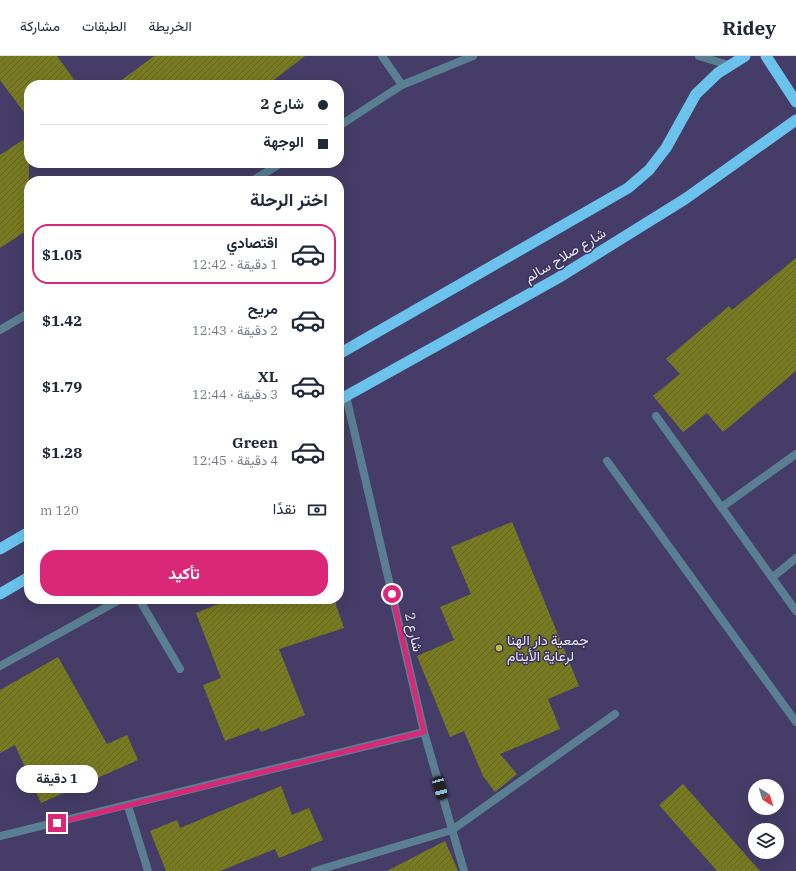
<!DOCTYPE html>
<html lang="ar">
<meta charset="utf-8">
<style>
:root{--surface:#fff;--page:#f6f6f7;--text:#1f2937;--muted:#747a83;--line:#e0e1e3;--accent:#db2777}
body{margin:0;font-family:"IBM Plex Serif",Vazirmatn,serif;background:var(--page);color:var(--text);direction:rtl;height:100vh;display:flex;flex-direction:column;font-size:15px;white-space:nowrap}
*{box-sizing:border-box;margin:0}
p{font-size:13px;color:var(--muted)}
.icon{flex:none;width:22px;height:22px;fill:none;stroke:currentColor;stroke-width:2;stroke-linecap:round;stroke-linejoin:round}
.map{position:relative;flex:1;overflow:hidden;direction:ltr}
.details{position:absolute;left:24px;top:120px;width:320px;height:428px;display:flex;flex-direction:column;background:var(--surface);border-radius:16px;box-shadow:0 4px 16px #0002;direction:rtl}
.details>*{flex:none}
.top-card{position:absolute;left:24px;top:24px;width:320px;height:88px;border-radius:16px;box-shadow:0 4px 16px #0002;direction:rtl;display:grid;align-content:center;height:88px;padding:0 16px;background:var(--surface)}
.needle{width:26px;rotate:142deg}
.controls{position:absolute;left:748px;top:723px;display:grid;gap:8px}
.controls a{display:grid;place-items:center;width:36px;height:36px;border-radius:50%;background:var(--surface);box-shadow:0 4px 16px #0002;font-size:20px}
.end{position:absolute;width:18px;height:18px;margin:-9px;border:5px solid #db2777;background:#fff;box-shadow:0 0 0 2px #fff}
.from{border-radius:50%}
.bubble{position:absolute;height:28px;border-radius:14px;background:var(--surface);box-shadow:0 4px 16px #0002;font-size:13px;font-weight:700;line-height:28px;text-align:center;direction:rtl}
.car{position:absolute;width:12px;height:24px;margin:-12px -6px;border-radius:5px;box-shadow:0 0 3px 1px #0007;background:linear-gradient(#222 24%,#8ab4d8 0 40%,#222 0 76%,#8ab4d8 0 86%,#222 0)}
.top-card b{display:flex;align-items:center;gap:14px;height:38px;font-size:15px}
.top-card b+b{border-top:1px solid var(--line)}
.top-card i{width:10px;height:10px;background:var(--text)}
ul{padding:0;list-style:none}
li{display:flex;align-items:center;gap:12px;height:60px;margin:0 8px 6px;padding:0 8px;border:2px solid transparent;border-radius:16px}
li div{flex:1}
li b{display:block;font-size:15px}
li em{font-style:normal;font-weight:700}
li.current{border-color:var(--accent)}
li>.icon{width:36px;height:36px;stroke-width:1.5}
h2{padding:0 16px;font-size:18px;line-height:48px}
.pay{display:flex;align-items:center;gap:10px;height:44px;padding:0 16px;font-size:15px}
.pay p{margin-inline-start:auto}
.action{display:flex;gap:8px;margin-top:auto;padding:8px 16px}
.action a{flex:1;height:46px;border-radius:16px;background:var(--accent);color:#fff;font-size:16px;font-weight:700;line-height:46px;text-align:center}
header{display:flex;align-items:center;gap:24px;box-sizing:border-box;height:56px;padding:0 20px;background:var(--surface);border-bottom:1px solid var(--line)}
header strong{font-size:19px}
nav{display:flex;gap:22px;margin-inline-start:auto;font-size:14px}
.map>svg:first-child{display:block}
.building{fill:url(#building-hatch)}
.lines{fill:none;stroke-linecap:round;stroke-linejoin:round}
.service{stroke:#5a7f92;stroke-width:8}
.minor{stroke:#5a7f92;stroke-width:8}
.trunk{stroke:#6ac2ed;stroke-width:11}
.route{stroke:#db2777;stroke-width:5}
.poi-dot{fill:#bbc045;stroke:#3b335b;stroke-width:1.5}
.labels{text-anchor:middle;stroke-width:3;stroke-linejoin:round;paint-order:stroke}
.street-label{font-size:14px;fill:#ebe8fd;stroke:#3b335b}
.poi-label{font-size:14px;fill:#ebe8fd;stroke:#3b335b;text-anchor:start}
</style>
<header>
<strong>Ridey</strong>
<nav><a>الخريطة</a><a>الطبقات</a><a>مشاركة</a></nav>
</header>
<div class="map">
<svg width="796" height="815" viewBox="0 0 796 815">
<defs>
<pattern id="building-hatch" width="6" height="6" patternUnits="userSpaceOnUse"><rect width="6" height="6" fill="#797c1e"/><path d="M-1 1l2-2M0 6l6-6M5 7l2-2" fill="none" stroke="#626433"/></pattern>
</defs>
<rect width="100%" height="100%" fill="#453d67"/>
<path class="building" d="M0,0H57L78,29H29V63L0,24Z
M154,0H305L267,29H115Z
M29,80V173L0,192V99Z
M796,202V315L723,376L707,357L683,376L653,340L680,318L666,303L729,250L732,254Z
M512,466L579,630L548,643L560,673L500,698L517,718L495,736L483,720L464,675L450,681L417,600L454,584L440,551L471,538L451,491Z
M231,543H334L344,572L279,593L305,659L261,676L259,672L225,685L203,629L221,622L196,557Z
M58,601L107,688L127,679L138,704L41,747L15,689L0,697V634Z
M683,728L760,815H717L659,749Z
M281,730L292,759L309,752L323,784L279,802L275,793L220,815H166L150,775L177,764L180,772Z
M445,785L458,815H387Z"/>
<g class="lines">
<path class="service" d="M722,451L796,398
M773,521L796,502
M139,543L180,613
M0,610L121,543"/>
<path class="minor" d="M382,0L402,29
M699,0L728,9
M339,70L402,29L473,0
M252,125L281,107
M0,274L29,257
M346,340L424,676L464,815
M656,360L796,555
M607,405L796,666
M128,750L148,815
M0,780L424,676
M315,815L452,774L615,658"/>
<path class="trunk" d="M766,0L796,46
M339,298L628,132L649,114L666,92L696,38L718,17L745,0
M339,344L558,222L685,143L796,64
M0,493L29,476
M0,538L29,521"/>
</g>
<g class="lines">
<path class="route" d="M57,767L424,676L392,538"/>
</g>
<circle class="poi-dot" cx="499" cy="592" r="4"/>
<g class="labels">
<g class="street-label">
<text transform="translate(565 199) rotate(-31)" y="5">شارع صلاح سالم</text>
<text transform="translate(414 576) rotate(77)" y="5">شارع 2</text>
</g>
<g class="poi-label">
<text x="507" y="589">جمعية دار الهنا<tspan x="507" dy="16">لرعاية الأيتام</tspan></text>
</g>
</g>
</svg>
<div class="controls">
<a><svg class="needle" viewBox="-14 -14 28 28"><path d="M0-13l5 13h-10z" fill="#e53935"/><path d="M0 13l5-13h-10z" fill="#747a83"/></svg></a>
<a><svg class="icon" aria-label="layers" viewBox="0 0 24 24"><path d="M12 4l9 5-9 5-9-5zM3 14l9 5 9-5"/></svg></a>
</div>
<i class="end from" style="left:392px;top:538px"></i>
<i class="end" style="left:57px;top:767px"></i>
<div class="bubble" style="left:16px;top:709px;width:82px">1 دقيقة</div>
<i class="car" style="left:440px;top:732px;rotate:165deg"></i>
<div class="top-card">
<b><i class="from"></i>شارع 2</b>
<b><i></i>الوجهة</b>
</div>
<section class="details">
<h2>اختر الرحلة</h2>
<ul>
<li class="current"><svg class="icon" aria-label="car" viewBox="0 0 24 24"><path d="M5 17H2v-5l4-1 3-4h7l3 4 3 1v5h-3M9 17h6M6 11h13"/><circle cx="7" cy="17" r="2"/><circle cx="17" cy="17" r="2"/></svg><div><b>اقتصادي</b><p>1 دقيقة · 12:42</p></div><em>$1.05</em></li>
<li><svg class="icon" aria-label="car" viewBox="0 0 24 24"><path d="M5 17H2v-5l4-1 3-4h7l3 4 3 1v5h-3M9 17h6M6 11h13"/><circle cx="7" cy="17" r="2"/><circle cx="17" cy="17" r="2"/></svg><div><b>مريح</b><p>2 دقيقة · 12:43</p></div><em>$1.42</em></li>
<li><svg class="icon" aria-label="car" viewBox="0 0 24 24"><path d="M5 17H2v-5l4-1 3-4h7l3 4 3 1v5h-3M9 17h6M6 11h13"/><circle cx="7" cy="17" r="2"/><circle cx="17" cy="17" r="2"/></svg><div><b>XL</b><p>3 دقيقة · 12:44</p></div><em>$1.79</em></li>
<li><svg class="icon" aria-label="car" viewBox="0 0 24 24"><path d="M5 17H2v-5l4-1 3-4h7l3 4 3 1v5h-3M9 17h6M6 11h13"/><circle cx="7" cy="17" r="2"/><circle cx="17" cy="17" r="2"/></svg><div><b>Green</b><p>4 دقيقة · 12:45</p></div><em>$1.28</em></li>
</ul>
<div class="pay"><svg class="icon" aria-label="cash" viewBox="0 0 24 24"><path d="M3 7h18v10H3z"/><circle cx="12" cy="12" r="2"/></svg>نقدًا<p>120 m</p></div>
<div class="action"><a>تأكيد</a></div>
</section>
</div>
